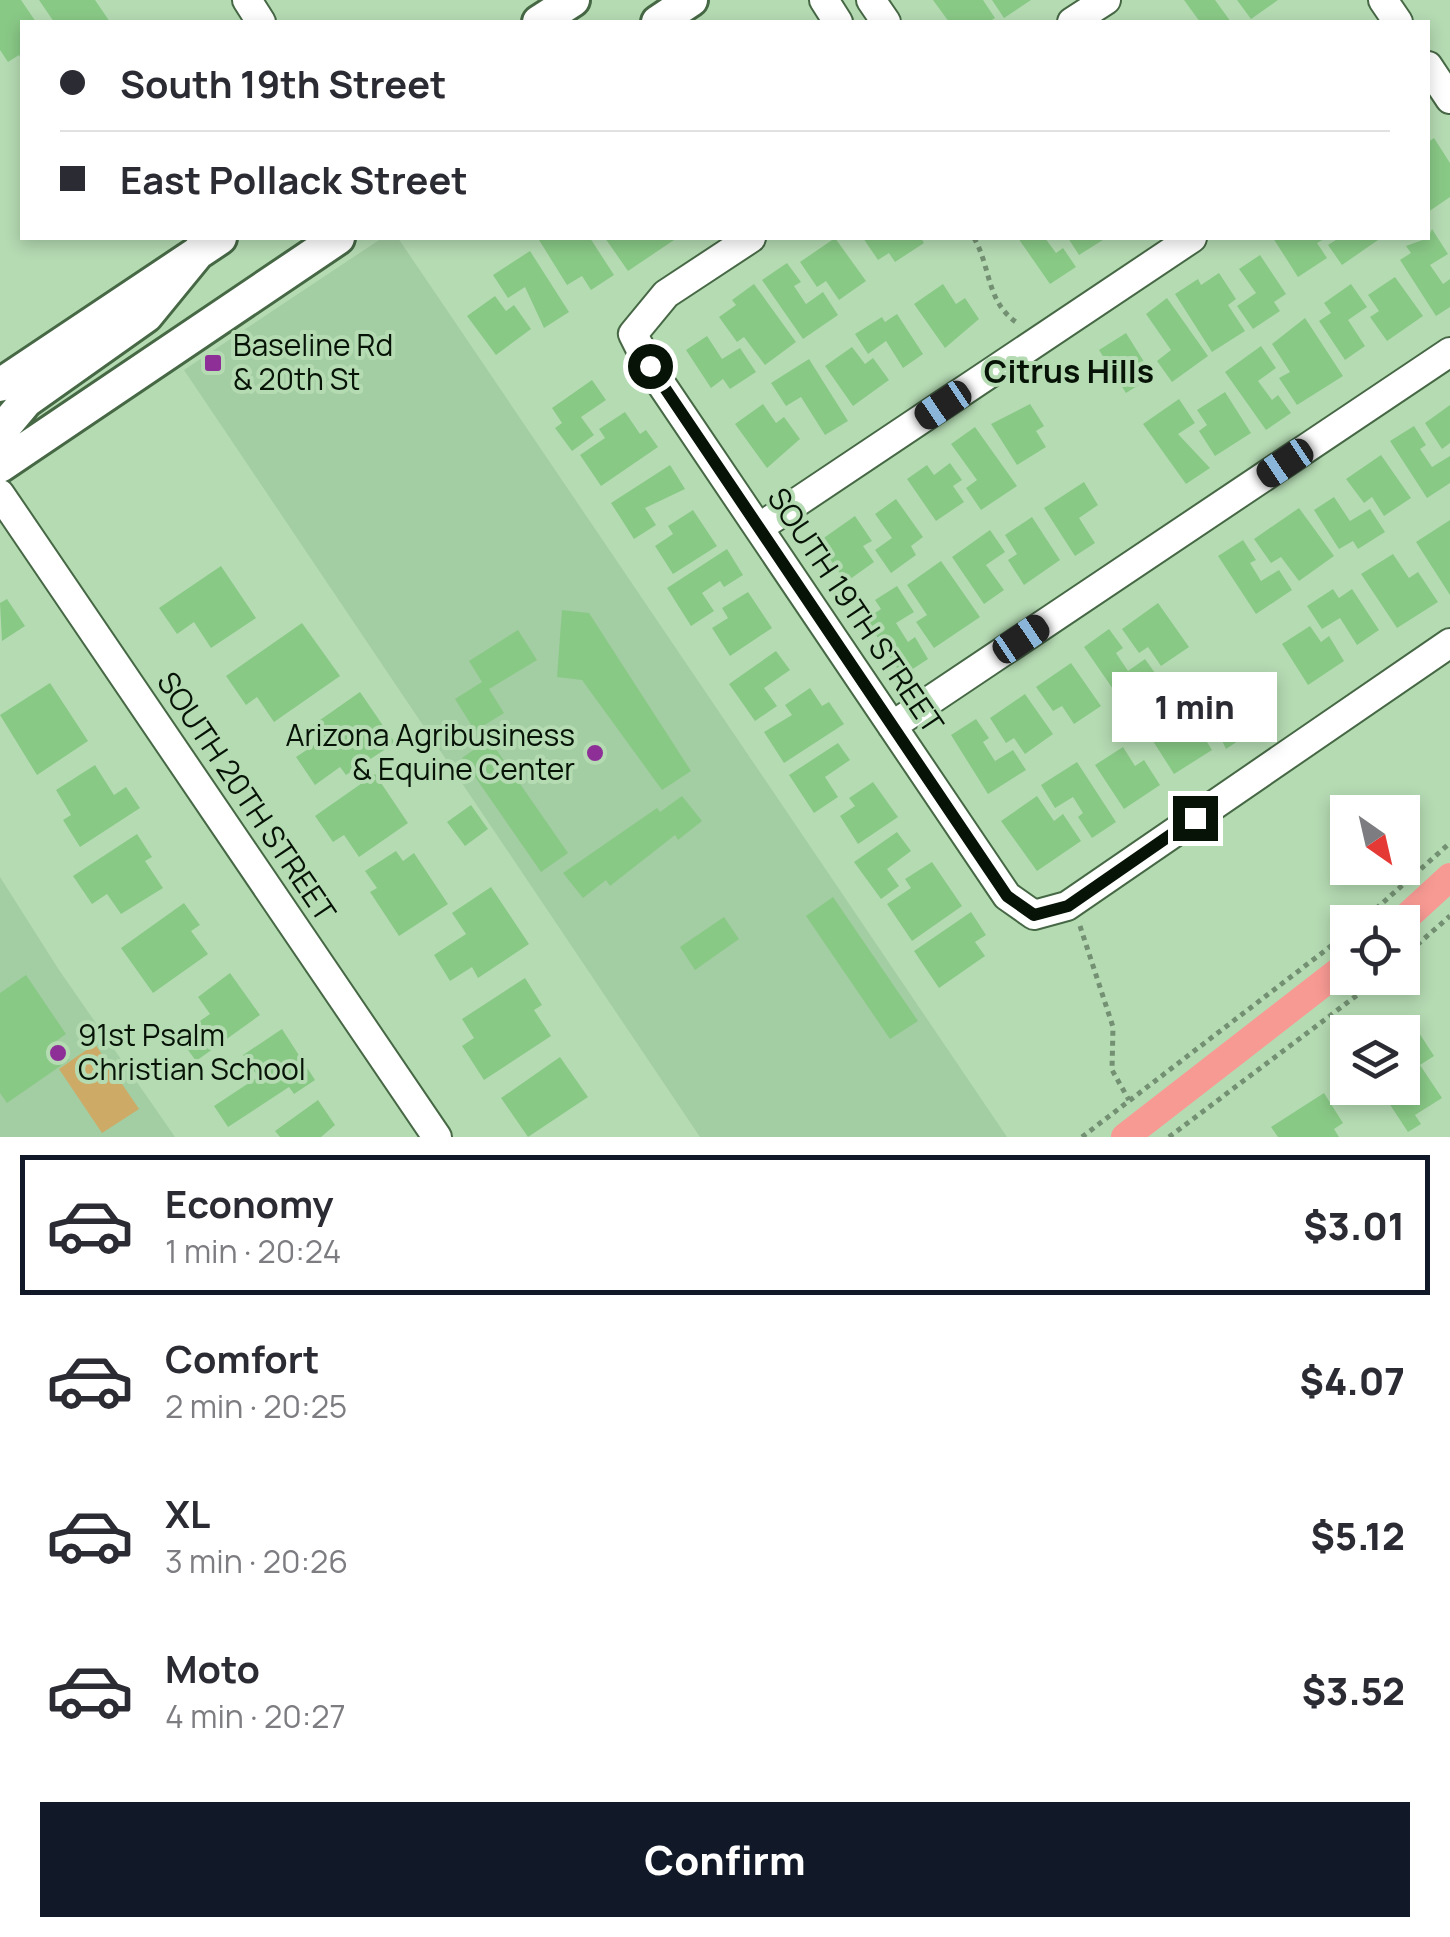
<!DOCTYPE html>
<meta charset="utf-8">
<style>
:root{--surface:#fff;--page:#f7f7f7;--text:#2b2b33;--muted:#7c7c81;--line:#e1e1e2;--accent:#111827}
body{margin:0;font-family:Manrope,sans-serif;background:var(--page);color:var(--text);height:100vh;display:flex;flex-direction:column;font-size:38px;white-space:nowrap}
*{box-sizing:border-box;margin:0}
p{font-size:32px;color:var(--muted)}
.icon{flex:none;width:55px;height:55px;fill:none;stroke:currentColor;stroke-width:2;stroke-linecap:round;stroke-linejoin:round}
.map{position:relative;height:1137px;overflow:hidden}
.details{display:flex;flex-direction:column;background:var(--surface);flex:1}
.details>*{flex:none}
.banner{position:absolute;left:20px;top:20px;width:1410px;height:220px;border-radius:0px;box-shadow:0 5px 15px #0003;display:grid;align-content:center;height:220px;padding:0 40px;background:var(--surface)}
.needle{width:65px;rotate:146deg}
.buttons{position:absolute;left:1330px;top:795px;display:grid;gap:20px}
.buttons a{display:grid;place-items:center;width:90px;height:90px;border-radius:0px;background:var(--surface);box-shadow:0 5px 15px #0003;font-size:50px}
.end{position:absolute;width:45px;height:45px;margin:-22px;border:12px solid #061306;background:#fff;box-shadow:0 0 0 5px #fff}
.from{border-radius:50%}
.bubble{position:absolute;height:70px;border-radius:0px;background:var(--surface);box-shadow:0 5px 15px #0003;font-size:32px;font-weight:800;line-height:70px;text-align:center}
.car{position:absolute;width:30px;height:60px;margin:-30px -15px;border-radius:12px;box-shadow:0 0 8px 2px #0007;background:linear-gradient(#222 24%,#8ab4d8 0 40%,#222 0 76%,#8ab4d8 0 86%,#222 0)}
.banner b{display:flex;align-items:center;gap:35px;height:95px;font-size:38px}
.banner b+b{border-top:2px solid var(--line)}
.banner i{width:25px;height:25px;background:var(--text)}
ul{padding:18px 0 0;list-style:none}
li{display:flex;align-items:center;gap:30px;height:140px;margin:0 20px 15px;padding:0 20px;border:5px solid transparent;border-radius:0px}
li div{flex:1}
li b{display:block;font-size:38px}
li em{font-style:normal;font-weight:800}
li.active{border-color:var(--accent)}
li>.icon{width:90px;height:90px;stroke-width:1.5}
.cta{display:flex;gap:20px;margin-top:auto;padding:20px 40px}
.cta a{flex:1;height:115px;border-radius:0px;background:var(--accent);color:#fff;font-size:40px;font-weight:800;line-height:115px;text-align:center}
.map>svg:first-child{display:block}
.built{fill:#a3cda2}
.green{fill:#cdab67}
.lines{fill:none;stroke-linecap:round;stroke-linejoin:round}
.canal{stroke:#f89a94;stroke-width:28}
.building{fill:#89c986}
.minor-casing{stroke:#466845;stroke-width:32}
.major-casing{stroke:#466845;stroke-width:38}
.path{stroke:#739072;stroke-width:5;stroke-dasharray:5 5;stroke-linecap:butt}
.minor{stroke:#fff;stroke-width:28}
.major{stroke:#fff;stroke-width:32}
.route{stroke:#061306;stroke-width:12}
.poi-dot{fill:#8e2f98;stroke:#b5dbb3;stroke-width:4}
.labels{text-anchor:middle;stroke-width:8;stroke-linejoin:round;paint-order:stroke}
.poi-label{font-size:30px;fill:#061306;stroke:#b5dbb3;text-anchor:start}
.street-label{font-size:30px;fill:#061306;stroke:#b5dbb3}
.neighbourhood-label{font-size:32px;font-weight:bold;fill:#061306;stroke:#b5dbb3}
</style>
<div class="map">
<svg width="1450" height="1137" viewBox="0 0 1450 1137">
<rect width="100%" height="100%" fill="#b5dbb3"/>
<path class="built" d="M382,238H398L1007,1137H700L184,370Z
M0,877L59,970L175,1137H0Z"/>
<path class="green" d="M95,1044L139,1109L102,1133L59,1069Z"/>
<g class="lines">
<path class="canal" d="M1401,922L1450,877
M1125,1137L1348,964"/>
</g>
<path class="building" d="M0,0H21L36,22H22V61L19,55L8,62L0,50Z
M39,0H95L110,22H54Z
M933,0H983L995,18L989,22H949Z
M992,0H1031L1004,18Z
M1184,0H1215L1231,22H1200Z
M1237,0H1278L1251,19Z
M1434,138L1450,163V197L1428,212V142Z
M1432,229L1448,254L1430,265L1443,284L1450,279V307L1436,316L1400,260L1411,253L1406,246L1428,238Z
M544,238H590L614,275L591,290L582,276L567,285L539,240Z
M605,238H672L674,240L628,271Z
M835,238L866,281L839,300L826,281L817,287L800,262Z
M863,238H921L924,243L895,262L889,253L878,260Z
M1018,238H1045L1056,253L1063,248L1076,267L1050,284Z
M1068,238H1106L1079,255Z
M1273,238H1326L1317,243L1327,258L1298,277Z
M1339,238H1376L1378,240L1342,265L1328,245Z
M530,251L569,312L544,328L525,287L508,298L493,275Z
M1260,255L1286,294L1274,302L1280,311L1253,329L1237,306L1256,293L1239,269Z
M787,263L801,282L794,286L806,304L823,292L838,315L803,339L762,280Z
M1219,273L1236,299L1228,305L1245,331L1212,352L1175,294L1198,279L1201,285Z
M1395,277L1423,316L1387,341L1370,317L1379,311L1368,295Z
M754,284L796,342L765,365L744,337L737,342L719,317L736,305L732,300Z
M943,284L956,304L965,298L979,319L945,348L914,304Z
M1351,284L1367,307L1348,320L1365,346L1345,360L1319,321L1331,313L1324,303Z
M495,296L506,311L514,305L531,329L496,355L467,316Z
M1167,298L1208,356L1172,382L1157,361L1171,350L1146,314Z
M897,314L923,354L903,368L886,341L868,354L855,334L882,317L885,322Z
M1305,318L1343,376L1297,405L1279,378L1290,372L1272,344Z
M1126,333L1153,376L1126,393L1099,350Z
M707,336L722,359L740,348L756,372L730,389L723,379L711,388L686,350Z
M1261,346L1276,368L1258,381L1272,400L1278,395L1291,413L1266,430L1225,372Z
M852,347L865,364L873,358L889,380L853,406L825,366Z
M219,354L226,358L209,371L200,366Z
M809,359L848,421L825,435L801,397L786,406L771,383Z
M592,380L606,400L581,417L594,435L572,451L555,428L562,423L552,408Z
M1225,392L1251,433L1215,456L1199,431L1207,425L1197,410Z
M1179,399L1195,423L1178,434L1210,468L1186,484L1143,424Z
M763,404L776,423L784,417L800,439L767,468L735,424Z
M1030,404L1044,426L1036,431L1046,447L1017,465L991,424Z
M1450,405V443L1442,449L1425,423Z
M625,412L640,434L646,430L658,447L601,486L580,455L605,438L599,429Z
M1414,426L1426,445L1420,449L1432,467L1450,456V483L1427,498L1390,441Z
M975,427L1017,486L981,510L966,488L977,480L951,444Z
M1381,455L1411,498L1384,516L1372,497L1364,503L1346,479Z
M950,463L962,480L953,486L964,502L936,521L907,479L927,465L934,475Z
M670,465L685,489L645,508L656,525L634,539L611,503Z
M1084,482L1098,505L1079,518L1095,543L1075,556L1044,508Z
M1334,497L1350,521L1370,509L1385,532L1358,549L1353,541L1339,549L1314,510Z
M896,499L923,537L911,546L916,555L891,573L875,550L892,538L875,514Z
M1299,508L1334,556L1299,581L1281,557L1271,563L1254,539Z
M693,510L717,546L673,574L655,546L673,534L668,526Z
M855,516L872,541L863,546L874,562L846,582L818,542Z
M1032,517L1060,560L1024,585L1008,560L1017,554L1005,535Z
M1450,520V595L1416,542Z
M990,530L1005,552L986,565L1004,590L984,604L952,557Z
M1243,540L1256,560L1250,563L1261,581L1279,570L1292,590L1256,614L1218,556Z
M727,549L743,575L724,587L720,581L702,593L714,611L691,626L667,588Z
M1393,554L1409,578L1418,572L1438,602L1397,628L1361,574Z
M941,561L980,617L934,648L916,622L927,615L907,585Z
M221,566L256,618L211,648L194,622L177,634L159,608Z
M897,586L914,612L896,623L908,642L915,637L928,659L902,676L866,619L881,609L875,600Z
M1333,589L1339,598L1352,589L1379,630L1357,645L1340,618L1322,629L1307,606Z
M748,592L772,628L730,656L712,628L728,618L722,608Z
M7,599L25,626L2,641L0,603Z
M1158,603L1189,647L1161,666L1148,647L1139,653L1122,629Z
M562,610L589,613L691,771L662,790L582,680L557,677Z
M302,623L340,676L274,722L257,697L246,705L226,676Z
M1310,626L1321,642L1329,636L1344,661L1308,685L1282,644Z
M1109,629L1123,648L1116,653L1128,671L1145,659L1160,680L1124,705L1084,647Z
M518,630L537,660L489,689L504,713L475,731L455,699L482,682L469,661Z
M776,651L790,670L764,688L777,706L755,721L729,684Z
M1071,663L1101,706L1074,724L1062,706L1053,711L1036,687Z
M1211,672L1250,733L1226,749L1206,707L1188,718L1174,697Z
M50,683L88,741L37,775L0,715Z
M810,688L822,706L829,702L844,724L784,763L764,732L792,715L785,705Z
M360,692L395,743L346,775L340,767L315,785L296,757L320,741L310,727Z
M1025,694L1053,734L1025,754L1014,738L1006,743L990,718Z
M1174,712L1186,731L1196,725L1212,750L1174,774L1146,730Z
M976,719L989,738L983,742L995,761L1013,750L1026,770L988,794L951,735Z
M489,739L568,853L541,872L462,758Z
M838,743L850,760L825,777L838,797L814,813L789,775Z
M1123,747L1135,766L1144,760L1160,785L1124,809L1095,765Z
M1077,762L1116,822L1092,838L1078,817L1083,813L1073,797L1055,808L1041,785Z
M95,765L114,795L126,787L140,808L80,847L63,820L71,815L56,790Z
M375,774L408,823L359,857L344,835L333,842L315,816Z
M873,782L898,817L858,844L840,816L855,806L849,798Z
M682,796L702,821L678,840L675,835L610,886L606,880L583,898L563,873L657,808L660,812Z
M1037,796L1054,821L1063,814L1081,841L1037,871L1001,821Z
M471,805L488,829L465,846L447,822Z
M897,832L911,851L887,869L899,886L881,899L854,862Z
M137,834L152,857L145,861L163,888L121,914L107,894L92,904L73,876Z
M396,851L403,861L414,853L448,904L399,936L370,892L377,888L365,871Z
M932,862L962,906L912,941L887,904L911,888L905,879Z
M491,887L529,944L478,978L472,967L450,981L434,955L466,934L452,913Z
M833,897L918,1021L890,1039L806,916Z
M184,903L200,925L191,931L208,954L153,993L121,948Z
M971,912L986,935L975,942L985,956L939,988L914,951Z
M724,917L739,939L695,970L680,947Z
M230,973L260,1015L196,1061L178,1036L210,1014L198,997Z
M26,975L66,1034L56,1041L69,1060L7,1103L0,1093V993Z
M525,978L542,1005L534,1010L551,1036L484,1080L462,1046L474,1038L462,1019Z
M1414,1025L1434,1056L1420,1065L1442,1098L1415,1115L1421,1124L1408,1132L1379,1088H1402V1033Z
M282,1029L315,1080L294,1094L289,1087L228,1127L214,1106L258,1077L243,1055Z
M560,1057L588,1097L528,1137L501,1098Z
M1324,1093L1343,1123L1334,1129L1339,1137H1278L1271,1127Z
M318,1100L335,1125L321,1137H280L275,1131Z"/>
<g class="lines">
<defs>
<path id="minor" d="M247,0L261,22
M824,0L838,22
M871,0L886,22
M1383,0L1398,22
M1072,22L1106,0
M1428,66L1450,99
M751,238L666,294L633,334L649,366L1007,896L1034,915L1067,906L1450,643
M0,494L437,1137
M760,527L1192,238
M892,726L1450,352"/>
<path id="major" d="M539,22L573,0
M658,22L691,0
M0,385L220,238
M0,432L26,401L146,316L200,250
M0,466L338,238"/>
</defs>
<use href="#minor" class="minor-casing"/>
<use href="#major" class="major-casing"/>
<path class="path" d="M974,238C991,267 986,301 1016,322
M1361,922L1450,843
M1080,926L1113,1027L1112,1070L1129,1100
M1402,958L1450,916
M1082,1137L1348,933
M1169,1137L1380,978"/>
<use href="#minor" class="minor"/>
<use href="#major" class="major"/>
</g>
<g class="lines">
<path class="route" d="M650,366L1007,896L1034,915L1068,906L1195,818"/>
</g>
<g class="poi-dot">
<rect x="203" y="353" width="20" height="20" rx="5"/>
<circle cx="595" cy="753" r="10"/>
<circle cx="58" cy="1053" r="10"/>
</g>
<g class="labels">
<g class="poi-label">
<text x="233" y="356">Baseline Rd<tspan x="233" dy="34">&amp; 20th St</tspan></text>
<text x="575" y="746" text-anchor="end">Arizona Agribusiness<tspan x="575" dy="34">&amp; Equine Center</tspan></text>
<text x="78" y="1046">91st Psalm<tspan x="78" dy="34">Christian School</tspan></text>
</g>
<g class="street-label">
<text transform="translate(855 611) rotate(56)" y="10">SOUTH 19TH STREET</text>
<text transform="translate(246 797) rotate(56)" y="10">SOUTH 20TH STREET</text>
</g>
<g class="neighbourhood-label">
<text x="1069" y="383">Citrus Hills</text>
</g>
</g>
</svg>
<div class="buttons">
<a><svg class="needle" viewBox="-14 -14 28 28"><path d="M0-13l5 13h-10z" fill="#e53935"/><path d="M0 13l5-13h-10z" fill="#7c7c81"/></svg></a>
<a><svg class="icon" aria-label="locate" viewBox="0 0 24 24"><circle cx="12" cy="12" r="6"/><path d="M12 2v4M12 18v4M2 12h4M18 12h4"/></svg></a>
<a><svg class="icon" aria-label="layers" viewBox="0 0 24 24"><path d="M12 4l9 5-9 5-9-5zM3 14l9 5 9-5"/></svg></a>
</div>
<i class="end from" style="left:650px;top:366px"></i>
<i class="end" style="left:1195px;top:818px"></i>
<div class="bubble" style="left:1112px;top:672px;width:165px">1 min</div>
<i class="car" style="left:943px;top:405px;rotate:236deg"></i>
<i class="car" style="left:1285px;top:463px;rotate:236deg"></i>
<i class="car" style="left:1021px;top:639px;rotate:56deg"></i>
<div class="banner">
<b><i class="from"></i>South 19th Street</b>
<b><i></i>East Pollack Street</b>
</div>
</div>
<section class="details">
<ul>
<li class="active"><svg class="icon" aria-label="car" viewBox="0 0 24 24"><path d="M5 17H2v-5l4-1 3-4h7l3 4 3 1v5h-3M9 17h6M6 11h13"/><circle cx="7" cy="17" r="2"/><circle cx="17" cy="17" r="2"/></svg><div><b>Economy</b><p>1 min · 20:24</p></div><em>$3.01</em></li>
<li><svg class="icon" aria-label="car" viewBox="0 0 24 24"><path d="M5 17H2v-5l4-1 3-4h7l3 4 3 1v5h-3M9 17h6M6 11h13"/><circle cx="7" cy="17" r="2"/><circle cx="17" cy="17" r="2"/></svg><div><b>Comfort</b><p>2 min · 20:25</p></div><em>$4.07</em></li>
<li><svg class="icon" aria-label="car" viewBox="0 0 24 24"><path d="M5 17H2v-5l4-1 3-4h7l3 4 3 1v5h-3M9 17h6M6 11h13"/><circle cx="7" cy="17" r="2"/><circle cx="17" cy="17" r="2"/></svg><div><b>XL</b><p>3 min · 20:26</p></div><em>$5.12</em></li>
<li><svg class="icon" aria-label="car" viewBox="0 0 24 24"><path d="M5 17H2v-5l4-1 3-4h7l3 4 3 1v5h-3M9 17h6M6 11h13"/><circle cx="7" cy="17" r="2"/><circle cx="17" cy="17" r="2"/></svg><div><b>Moto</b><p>4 min · 20:27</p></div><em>$3.52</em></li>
</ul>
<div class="cta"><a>Confirm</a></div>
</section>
